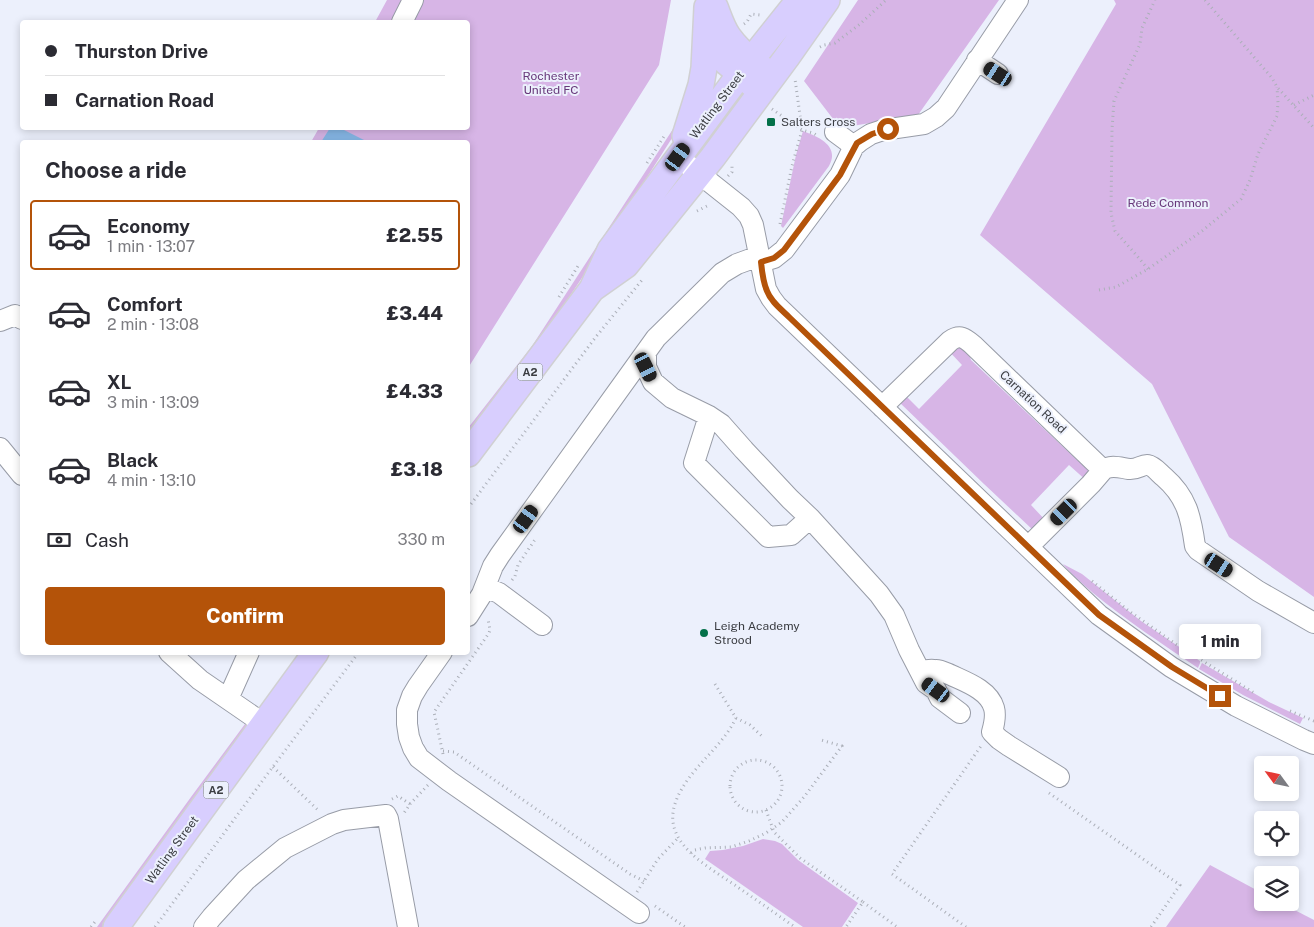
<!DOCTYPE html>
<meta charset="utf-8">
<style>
:root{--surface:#fff;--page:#f2f2f3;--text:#2b2b33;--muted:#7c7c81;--line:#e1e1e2;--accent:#b45309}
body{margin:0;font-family:"Public Sans",sans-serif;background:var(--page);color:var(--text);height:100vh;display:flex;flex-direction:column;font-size:19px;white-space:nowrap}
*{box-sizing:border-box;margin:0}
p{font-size:16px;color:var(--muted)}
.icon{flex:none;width:28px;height:28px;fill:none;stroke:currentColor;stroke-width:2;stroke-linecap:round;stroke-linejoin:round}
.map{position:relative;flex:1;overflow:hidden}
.side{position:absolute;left:20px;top:140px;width:450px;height:515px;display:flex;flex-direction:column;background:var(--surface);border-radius:5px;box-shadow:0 2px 8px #0003}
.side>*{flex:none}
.top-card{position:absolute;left:20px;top:20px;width:450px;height:110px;border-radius:5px;box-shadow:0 2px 8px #0003;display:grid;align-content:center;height:110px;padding:0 25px;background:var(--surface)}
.needle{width:32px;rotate:303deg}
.controls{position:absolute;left:1254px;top:756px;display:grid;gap:10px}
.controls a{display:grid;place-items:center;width:45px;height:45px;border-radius:5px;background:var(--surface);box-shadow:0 2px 8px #0003;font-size:25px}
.end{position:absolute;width:22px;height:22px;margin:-11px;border:6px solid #b45309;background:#fff;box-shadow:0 0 0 2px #fff}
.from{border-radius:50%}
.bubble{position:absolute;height:35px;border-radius:5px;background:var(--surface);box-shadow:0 2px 8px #0003;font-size:16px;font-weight:800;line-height:35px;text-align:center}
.car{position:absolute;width:15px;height:30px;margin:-15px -8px;border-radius:6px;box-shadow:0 0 4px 1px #0007;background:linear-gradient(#222 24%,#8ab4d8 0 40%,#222 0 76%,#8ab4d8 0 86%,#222 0)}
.top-card b{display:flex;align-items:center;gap:18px;height:48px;font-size:19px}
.top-card b+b{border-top:1px solid var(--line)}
.top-card i{width:12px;height:12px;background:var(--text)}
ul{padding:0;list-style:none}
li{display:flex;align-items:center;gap:15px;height:70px;margin:0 10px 8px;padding:0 15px;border:2px solid transparent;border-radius:5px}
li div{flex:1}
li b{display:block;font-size:19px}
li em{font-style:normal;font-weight:800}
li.current{border-color:var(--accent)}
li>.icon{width:45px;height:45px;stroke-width:1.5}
h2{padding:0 25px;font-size:22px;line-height:60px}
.pay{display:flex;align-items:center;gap:12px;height:55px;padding:0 25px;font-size:19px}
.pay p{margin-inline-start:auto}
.action{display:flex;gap:10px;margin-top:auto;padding:10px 25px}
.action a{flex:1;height:58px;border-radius:5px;background:var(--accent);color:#fff;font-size:20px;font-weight:800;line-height:58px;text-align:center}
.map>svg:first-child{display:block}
.green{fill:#d7b5e6}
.building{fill:#86b7e6}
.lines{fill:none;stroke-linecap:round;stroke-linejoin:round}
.minor-casing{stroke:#989ca7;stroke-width:22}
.major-casing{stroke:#d0d0d2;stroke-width:28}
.path{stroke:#abafb8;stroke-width:3;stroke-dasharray:1 4;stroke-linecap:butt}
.minor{stroke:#fff;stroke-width:20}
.major{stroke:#d8cefe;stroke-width:25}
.route{stroke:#b45309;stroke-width:6}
.poi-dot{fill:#037049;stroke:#ecf0fc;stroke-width:2}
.labels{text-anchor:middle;stroke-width:4;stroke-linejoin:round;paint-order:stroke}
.shield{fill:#ecf0fc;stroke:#70737a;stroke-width:1}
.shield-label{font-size:11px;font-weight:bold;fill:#3b3d42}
.park-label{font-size:12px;fill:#67387a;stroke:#ecf0fc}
.street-label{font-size:12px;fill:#3b3d42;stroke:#ecf0fc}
.poi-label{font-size:12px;fill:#3b3d42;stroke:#ecf0fc;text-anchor:start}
</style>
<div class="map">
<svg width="1314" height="927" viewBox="0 0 1314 927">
<rect width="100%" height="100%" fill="#ecf0fc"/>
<path class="green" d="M387,0H671L659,65L468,368V142H311L319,128H468V22H375Z
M858,0H999L918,115L840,128L804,81Z
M1114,0H1314V597L1229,537L1152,384L980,235L1116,4Z
M696,61L674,135L598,254L535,348L468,438V428L532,346L673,129L679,119Z
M803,131C819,137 840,146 829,166L783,228L781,226L796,155Z
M961,347L969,354L971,360L1076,459L1078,461L1084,460C1088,468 1089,473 1088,482L1069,465L1031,505L1047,522L1034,531L984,484L898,401L902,392L919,409L962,365L946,348Z
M1063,564L1082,574L1141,621L1200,661V663L1198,668C1162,644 1126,620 1093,593C1083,584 1070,573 1063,564Z
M1202,663L1269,702L1303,718L1300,724L1243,695L1199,669Z
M245,724L247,726L105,927H97L191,797Z
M763,839L775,841L782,844L798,860L858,903L842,927H803L705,859L710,851L723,850L743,846Z
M1210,865L1262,893V902L1281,903L1314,920V927H1166Z"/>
<path class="building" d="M330,128H340L368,142H321Z"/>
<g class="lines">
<defs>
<path id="minor" d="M402,22L413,0
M977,60L998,74
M835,132L854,146
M678,157L741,207L749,216L753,225L766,289L771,298L777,306L1099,615L1171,667L1236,706L1304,740L1314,744
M761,262L774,258L784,250L840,175L854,146L860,141L871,134L883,130L924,124L936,117L946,108L1018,0
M0,321L15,315L22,319
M646,352V367L653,382L672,398L709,416L721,424L744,450L790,499L810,518L879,594L894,615L909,650L926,683L936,690L940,698L960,713
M882,407L950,341C960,334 965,338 973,345L1103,470L1091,484L1029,546
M709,416L694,463L768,537L791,535L810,518
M0,448L22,475
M1103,470C1111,464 1121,468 1129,469C1138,470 1142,464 1148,465C1154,466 1159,473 1164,477C1187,497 1191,517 1195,546L1198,550L1258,591L1314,623
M485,587L499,593L542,625
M468,616L482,594L493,566L500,555L656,338L722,273L737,264L759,256
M169,652L200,680L264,724
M442,652L418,686L412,696L407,710V724L409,737L413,748L419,758L449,781L639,913
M920,671C925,670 930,669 936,670C941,670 946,673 951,675C966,682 989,690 994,708C996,715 994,725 992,732L999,739L1009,746L1059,777
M228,699L249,652
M204,927L212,917L246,880L285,848L332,824L344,820L386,815L388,819L408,927"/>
<path id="major" d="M715,7C719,17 722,27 728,36C737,49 750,60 763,69
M709,25L715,49L726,62L752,84
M685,136L701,85L704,68L707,7
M592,289L626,265L713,157L787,57L827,0
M468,454L592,289L610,250L740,74L799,0
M116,927L316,652"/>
</defs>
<use href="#minor" class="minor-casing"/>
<use href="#major" class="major-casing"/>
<path class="path" d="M1205,0L1272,78L1277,87L1314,128
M744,24L747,22L751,14L760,15
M820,47L824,45L835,43L860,24L886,0
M1294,105L1314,95
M772,109L802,130L813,133L818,136
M647,163L665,135
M728,176L732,172V165
M697,211L707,206L709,204
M780,224L792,166L802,130L795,79
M1148,269L1132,250L1115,231L1111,213L1112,129L1114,101L1140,44L1142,28L1155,0
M1099,290L1116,287L1148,269L1202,231L1241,199L1250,180L1258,154L1277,116L1278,103L1277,87
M559,297L578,266
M468,508L595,338L642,280
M512,580L515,576L518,565L536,538
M1092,581L1129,611L1177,645L1256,694
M715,684L736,718C723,745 698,762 683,787C676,798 670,813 674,827C681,854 717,872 739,888C758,901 776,914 795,927
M1290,711L1314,721
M736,718L750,725L764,738
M443,751L454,752L630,874L644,881
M443,754L434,712L489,633L490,630L488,619
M730 786a26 26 0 1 1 52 0a26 26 0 1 1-52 0Z
M273,767L319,811
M1049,793L1180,885L1151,927
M392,799L398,796L410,804L404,813
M410,804L428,785
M766,810L774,832L800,858L863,902L846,927
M691,853L695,850L705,848L731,847L749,841L766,833L782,822L804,797L842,746L821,740
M637,892L658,859L679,837
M863,902L897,927
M655,906L685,927
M91,927L97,919
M155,927L266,776L359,652
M966,927L892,874L981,746"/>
<use href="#minor" class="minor"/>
<use href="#major" class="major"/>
</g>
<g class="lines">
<path class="route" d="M888,129L872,134L857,143L840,175L784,250L774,258L761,262C762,272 763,282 767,291C771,302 782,310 790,318L1099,615L1172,667L1220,696"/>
</g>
<g class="poi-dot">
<rect x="766" y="117" width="10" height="10" rx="2.5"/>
<circle cx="704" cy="633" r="5"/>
</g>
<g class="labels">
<g class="shield">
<rect x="517.5" y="363.5" width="25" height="17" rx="4"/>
<rect x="203.5" y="781.5" width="25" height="17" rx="4"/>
</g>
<g class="shield-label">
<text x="530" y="376">A2</text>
<text x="216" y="794">A2</text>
</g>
<g class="park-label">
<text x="551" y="80">Rochester<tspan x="551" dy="14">United FC</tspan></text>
<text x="1168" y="207">Rede Common</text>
</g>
<g class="street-label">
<text transform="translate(717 105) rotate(-53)" y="4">Watling Street</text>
<text transform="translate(1033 402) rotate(43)" y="4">Carnation Road</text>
<text transform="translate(172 850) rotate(-54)" y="4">Watling Street</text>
</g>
<g class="poi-label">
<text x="781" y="126">Salters Cross</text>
<text x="714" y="630">Leigh Academy<tspan x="714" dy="14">Strood</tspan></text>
</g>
</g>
</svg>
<div class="controls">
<a><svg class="needle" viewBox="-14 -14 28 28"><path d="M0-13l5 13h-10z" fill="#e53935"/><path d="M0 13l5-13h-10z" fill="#7c7c81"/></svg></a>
<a><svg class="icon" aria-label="locate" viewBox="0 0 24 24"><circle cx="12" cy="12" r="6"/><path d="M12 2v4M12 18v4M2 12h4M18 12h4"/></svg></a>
<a><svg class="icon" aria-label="layers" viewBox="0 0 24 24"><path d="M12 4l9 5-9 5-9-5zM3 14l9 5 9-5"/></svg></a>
</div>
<i class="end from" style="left:888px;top:129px"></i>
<i class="end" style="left:1220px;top:696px"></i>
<div class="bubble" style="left:1179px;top:624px;width:82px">1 min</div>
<i class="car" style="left:998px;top:74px;rotate:303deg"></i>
<i class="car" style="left:678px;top:157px;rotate:36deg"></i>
<i class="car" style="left:646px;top:367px;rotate:154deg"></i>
<i class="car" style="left:1064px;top:512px;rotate:225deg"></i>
<i class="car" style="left:526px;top:519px;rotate:36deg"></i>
<i class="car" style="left:1219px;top:565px;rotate:123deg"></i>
<i class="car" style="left:936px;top:690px;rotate:306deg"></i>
<div class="top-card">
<b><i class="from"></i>Thurston Drive</b>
<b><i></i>Carnation Road</b>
</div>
<section class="side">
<h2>Choose a ride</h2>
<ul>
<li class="current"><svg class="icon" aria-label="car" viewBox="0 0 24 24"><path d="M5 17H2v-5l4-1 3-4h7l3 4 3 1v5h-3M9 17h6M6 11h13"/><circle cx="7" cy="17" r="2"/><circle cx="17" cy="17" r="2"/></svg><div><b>Economy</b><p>1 min · 13:07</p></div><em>£2.55</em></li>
<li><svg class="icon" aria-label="car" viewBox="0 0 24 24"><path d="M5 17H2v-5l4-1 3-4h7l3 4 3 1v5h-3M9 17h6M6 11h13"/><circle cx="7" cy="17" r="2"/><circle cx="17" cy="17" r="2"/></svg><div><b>Comfort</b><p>2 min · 13:08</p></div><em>£3.44</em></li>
<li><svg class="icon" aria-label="car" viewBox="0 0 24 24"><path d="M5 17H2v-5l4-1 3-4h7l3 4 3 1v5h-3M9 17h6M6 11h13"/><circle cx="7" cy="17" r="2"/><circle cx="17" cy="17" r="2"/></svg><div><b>XL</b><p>3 min · 13:09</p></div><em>£4.33</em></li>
<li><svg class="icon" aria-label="car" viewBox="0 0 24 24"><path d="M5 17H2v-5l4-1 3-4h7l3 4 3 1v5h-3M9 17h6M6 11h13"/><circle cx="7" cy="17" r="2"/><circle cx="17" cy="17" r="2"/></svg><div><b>Black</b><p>4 min · 13:10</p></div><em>£3.18</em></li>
</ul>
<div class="pay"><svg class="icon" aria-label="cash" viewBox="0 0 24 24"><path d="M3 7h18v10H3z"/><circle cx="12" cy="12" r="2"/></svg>Cash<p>330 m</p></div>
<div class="action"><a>Confirm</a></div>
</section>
</div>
